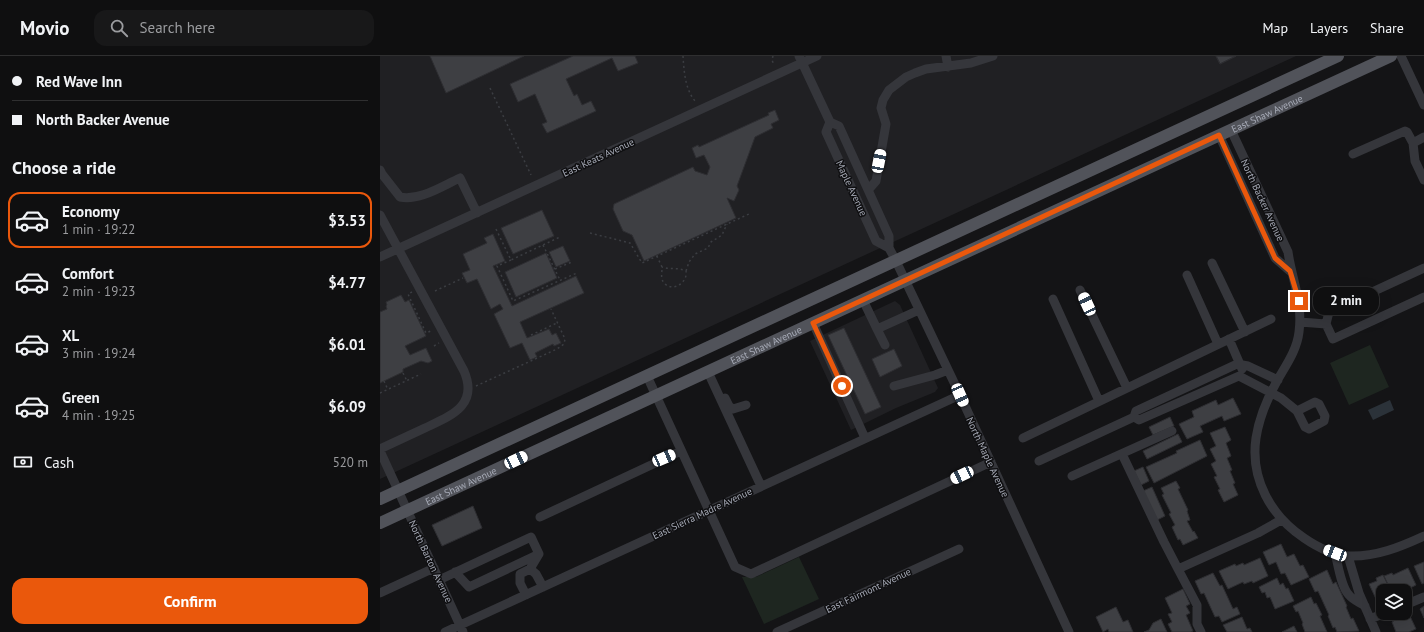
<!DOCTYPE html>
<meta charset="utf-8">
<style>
:root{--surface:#0f0f10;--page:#181819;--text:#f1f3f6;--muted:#9b9c9f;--line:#2f2f30;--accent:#ea580c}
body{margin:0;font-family:"PT Sans",sans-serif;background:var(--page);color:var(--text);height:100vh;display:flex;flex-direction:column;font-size:15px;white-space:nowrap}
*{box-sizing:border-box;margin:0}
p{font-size:13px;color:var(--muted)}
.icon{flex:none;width:22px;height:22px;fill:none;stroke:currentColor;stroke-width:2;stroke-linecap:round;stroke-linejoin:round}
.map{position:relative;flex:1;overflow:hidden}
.side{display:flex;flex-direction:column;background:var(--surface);width:380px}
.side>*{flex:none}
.guide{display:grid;align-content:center;height:88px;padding:0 12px;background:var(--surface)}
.fabs{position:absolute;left:996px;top:528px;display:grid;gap:8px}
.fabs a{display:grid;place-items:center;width:36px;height:36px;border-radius:8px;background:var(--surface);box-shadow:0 4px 16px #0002,0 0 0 1px var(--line);font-size:20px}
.end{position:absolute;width:18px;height:18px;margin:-9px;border:5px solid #ea580c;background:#fff;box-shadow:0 0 0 2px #fff}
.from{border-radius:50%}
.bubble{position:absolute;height:28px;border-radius:12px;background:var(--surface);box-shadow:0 4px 16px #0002,0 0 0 1px var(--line);font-size:13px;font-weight:700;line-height:28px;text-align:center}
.car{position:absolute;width:12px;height:24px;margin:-12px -6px;border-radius:5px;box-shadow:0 0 3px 1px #0007;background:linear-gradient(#fff 24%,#345 0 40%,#fff 0 76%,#345 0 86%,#fff 0)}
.guide b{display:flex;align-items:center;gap:14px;height:38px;font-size:15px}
.guide b+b{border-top:1px solid var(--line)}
.guide i{width:10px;height:10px;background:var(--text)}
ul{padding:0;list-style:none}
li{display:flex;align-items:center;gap:12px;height:56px;margin:0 8px 6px;padding:0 4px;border:2px solid transparent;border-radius:12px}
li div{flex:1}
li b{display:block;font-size:15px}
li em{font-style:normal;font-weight:700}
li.current{border-color:var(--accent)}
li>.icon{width:36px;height:36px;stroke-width:1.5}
h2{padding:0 12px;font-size:18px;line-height:48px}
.pay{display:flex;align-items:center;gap:10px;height:44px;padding:0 12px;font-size:15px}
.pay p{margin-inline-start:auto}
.primary-button{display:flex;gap:8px;margin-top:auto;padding:8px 12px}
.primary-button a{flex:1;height:46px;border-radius:12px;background:var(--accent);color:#fff;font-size:16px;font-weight:700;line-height:46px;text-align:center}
header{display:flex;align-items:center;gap:24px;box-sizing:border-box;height:56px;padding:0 20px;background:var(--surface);border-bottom:1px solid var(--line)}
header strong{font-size:19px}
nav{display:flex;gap:22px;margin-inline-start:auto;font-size:14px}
.search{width:280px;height:36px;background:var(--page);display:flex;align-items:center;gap:10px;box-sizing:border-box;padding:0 14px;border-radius:12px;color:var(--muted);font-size:15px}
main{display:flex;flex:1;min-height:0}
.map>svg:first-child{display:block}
.built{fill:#202023}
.green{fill:#1e2620}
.water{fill:#2b3239}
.building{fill:#3e3f43;stroke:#2e2e32}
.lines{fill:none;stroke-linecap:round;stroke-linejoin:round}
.path{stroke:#3b3d42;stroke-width:1.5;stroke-dasharray:2 3;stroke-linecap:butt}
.minor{stroke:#35363b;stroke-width:9}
.major{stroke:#51535a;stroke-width:12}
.route{stroke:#ea580c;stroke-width:5}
.labels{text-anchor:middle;stroke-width:3;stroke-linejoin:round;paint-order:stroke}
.street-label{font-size:10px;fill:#a6aab6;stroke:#0f0f11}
</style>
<header>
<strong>Movio</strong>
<div class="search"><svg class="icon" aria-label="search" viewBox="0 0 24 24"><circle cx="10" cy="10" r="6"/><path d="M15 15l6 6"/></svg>Search here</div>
<nav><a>Map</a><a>Layers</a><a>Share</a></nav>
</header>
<main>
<section class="side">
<div class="guide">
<b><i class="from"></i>Red Wave Inn</b>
<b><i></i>North Backer Avenue</b>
</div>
<h2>Choose a ride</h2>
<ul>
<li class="current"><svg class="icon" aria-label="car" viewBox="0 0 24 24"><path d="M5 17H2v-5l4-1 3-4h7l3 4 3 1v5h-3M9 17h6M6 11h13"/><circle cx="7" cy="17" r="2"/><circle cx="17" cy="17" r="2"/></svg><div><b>Economy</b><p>1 min · 19:22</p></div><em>$3.53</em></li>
<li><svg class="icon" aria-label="car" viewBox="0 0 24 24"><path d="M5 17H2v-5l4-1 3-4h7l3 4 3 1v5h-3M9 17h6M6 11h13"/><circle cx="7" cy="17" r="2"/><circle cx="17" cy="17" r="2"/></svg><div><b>Comfort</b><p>2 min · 19:23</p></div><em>$4.77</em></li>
<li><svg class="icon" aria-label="car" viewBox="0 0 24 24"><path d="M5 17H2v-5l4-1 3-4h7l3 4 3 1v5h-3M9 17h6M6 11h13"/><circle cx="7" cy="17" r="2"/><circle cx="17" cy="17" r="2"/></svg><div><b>XL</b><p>3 min · 19:24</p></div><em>$6.01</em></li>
<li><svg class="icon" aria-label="car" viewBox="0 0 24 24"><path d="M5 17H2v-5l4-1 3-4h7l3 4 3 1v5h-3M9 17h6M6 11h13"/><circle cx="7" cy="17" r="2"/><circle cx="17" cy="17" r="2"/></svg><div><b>Green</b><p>4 min · 19:25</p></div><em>$6.09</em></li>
</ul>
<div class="pay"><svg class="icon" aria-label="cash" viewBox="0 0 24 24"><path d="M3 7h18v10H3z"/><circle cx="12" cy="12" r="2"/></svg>Cash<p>520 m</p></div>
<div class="primary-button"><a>Confirm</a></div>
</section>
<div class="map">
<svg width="1044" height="576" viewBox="0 0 1044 576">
<rect width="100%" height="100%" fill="#141416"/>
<path class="built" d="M0,0H916L0,423Z
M515,245L520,249L558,332L555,336L516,352L471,374L430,285Z"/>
<path class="green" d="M990,289L1009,331L969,349L950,307Z
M419,501L439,543L384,568L362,521H376Z"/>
<path class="water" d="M1010,344L1014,354L993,364L988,354Z"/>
<path class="building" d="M50,0H144L66,37Z
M193,0H255L258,7L238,15L232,2L186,23L194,40L197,38L202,49L211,45L216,55L167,77L162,68L167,66L155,38L138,46L130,28Z
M836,0H856L840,8Z
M836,0H856L840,8Z
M395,54L399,64L391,68L393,72L375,81L357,130L359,134L354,145L347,142L356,162L264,205L252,179L243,175L233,153L234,148L313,111L315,115L327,119L330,111L324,99L316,102L312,92L318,89L319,91L389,59L388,57Z
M162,154L174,180L133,198L121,172Z
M113,178L125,205L113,210L132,250L196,220L204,237L140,266L147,282L169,273L172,279L176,277L181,287L174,290L173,288L155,297L157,301L150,304L142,287L130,292L114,258L123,253L120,248L111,253L97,223L87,227L82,217L90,214L83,198L107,187L104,182Z
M183,190L190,205L176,211L169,196Z
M166,197L177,222L136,241L125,216Z
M21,239L25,246L29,244L46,280L25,290L30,299L46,292L52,305L48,307L41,305L23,313V316L0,327V256L7,253L6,250L7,249L6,246Z
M464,272L501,351L485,358L448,279Z
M514,293L522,310L500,321L492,303Z
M853,342L861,358L844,365L842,360L820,370L823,376L807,383L799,368L814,361L812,355L836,344L838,349Z
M790,361L794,370L773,379L769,371Z
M845,371L851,384L846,387L851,400L847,402L852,414L850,415L855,427L853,428L858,439L844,446L838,434L840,433L834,421L837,420L831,408L836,405L830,393L836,390L830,377Z
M798,378L802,386L767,403L763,395Z
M820,384L827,400L774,427L766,411L797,397L796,395Z
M763,411L769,425L761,429L754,415Z
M796,425L800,432L798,433L808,454L807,455L810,464L807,465L813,476L814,475L818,482L803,489L800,483L798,484L792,471L795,469L789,458L791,457L782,439L784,438L781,432Z
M772,431L785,460L777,464L763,435Z
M93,450L102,472L62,490L52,469Z
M901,488L907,501L914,498L920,510L923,509L929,521L911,529L905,517L901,518L896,506L889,509L883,496Z
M880,502L888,520L873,527L872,525L864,528L863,526L848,533L839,515L855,508L856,510L863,507L864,509Z
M1044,506V527L1042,528L1034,510Z
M1028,512L1036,529L1024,535H1011L1004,520L1012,517L1013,519Z
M947,514L953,528L956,526L967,550L966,551L971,563L973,562L979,575L957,576L955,571L953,572L948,560L949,559L938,535L935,536L929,523Z
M833,517L840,530L842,529L853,553L857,551L860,558L842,566L839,560L835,561L824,537L821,538L815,525Z
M1003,519L1011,535H1003V542L997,545L989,528L997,525L996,522Z
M897,522L900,529L903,527L906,533L908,532L914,545L895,553L890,541L887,542L885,536L882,537L879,531Z
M803,533L810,548L806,550L810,557L806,559L813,575L811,576H792L788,568L792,566L788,558L792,557L785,542Z
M931,541L934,548L936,547L942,559L940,560L947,576H925L922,568L923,567L918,555L916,556L913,550Z
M1044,550V562L1040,553Z
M736,551L743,566L748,564L753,576H729L728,573L723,576L716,561Z
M1025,558H1029L1036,573L1029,576H1016L1012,566Z
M862,561L867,573L870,572L872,576H847L843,569Z
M781,563L787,576H764L769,574L773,567Z
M914,570L917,576H902Z"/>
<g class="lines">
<path class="path" d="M303,0C304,15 305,33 315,45
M393,0L392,4L394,9
M110,32L151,119
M116,173L131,204L180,181
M210,177L250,187L262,207L369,158
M163,189L180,224
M277,200C278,204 282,209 282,212C282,218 280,223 285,228C294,236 308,226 306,215C298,211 290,214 282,211
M131,204L117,210L133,245L197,217
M175,213L192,206
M306,215L309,206L315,198L328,192L331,186L342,179L347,168
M55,235L83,222
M32,236L28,238L46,277L51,275
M151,279L177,267
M54,290L59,287
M23,317L27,325
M4,325L8,334
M96,330L177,293L184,288L185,283L171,253
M0,337L41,318"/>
<path class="minor" d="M419,0L450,66L446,76L496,185L509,192L516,205L580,339L689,576
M566,0L568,11
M1021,0L1044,49
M450,66L459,70L509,180V192
M851,74L908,196C912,224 923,246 919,276C917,294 906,309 897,325C887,343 879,362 876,382C870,423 891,460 924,482C937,491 953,499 969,500C996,501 1020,491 1044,480
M839,79L895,202L910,215
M1044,81L1033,87L1035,105L1044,124
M973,98L1025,75L1027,76L1033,87
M0,114L2,118L20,141C40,145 62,130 80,122L97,157
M489,133L496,125L506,68L501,52L503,44L509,34L526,21L535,17L546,13L591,7L613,0
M0,159L84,315C99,350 70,360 45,372C30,379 15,386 0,393
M0,201L437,0
M832,207L865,276
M1044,212L949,256L946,268L953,283L1044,241
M807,219L838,288
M700,234L747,332
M673,243L719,345
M483,244L497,273L539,254
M920,266L946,268
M433,267L485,382
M497,273L505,289
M849,283L862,313
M328,316L381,430
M267,320L355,511L371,518L611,406
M898,324L868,310L857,308L756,355L754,361L759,364L859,320L901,342L917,355L935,346L939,348L945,360L944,365L929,373L925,371L917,355
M514,330L555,319L568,314
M345,342L349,350L353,353L366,349
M643,382L891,263
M0,395L83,576
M742,398L784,486L798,513
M659,405L754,361
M692,420L792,375
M160,461L301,395
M955,497C958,508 961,531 969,539C973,544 979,546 985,550
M968,500L979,537L996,576
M75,516L89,531L159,498
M59,524L151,481L159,498L150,513
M0,537L54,512
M146,539L140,527V518L150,513L156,518L163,531
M1025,549L1044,541
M990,563L1005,557
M65,576L580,339
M397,576L579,493
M821,576L817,568V549L798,513L878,477L901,464"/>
<g class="major">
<path d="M0,443L958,0"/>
<path id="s1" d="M0,467L1011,0"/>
</g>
</g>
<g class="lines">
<path class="route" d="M462,330L433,267L839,79L895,202L910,215L919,245"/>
</g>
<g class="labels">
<g class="street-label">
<text dy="4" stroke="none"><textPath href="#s1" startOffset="977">East Shaw Avenue</textPath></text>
<text transform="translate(218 101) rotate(-25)" y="4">East Keats Avenue</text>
<text transform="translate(472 132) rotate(65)" y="4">Maple Avenue</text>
<text transform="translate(883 144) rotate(65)" y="4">North Backer Avenue</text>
<text dy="4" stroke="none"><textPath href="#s1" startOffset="425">East Shaw Avenue</textPath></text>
<text transform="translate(608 401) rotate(65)" y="4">North Maple Avenue</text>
<text dy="4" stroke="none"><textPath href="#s1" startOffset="89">East Shaw Avenue</textPath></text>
<text transform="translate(322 457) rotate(-25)" y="4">East Sierra Madre Avenue</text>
<text transform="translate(51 505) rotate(65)" y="4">North Barton Avenue</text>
<text transform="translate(488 534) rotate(-25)" y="4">East Fairmont Avenue</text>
</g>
</g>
</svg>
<div class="fabs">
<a><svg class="icon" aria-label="layers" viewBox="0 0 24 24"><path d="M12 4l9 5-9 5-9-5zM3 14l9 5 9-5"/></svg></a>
</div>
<i class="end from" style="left:462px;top:330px"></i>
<i class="end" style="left:919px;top:245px"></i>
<div class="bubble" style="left:933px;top:231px;width:66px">2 min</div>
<i class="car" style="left:499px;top:105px;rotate:11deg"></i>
<i class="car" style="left:707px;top:248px;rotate:335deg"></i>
<i class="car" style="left:580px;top:339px;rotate:156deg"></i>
<i class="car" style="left:284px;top:402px;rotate:67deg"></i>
<i class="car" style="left:136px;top:404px;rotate:65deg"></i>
<i class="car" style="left:582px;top:419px;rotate:245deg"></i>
<i class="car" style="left:955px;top:497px;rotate:291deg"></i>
</div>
</main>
